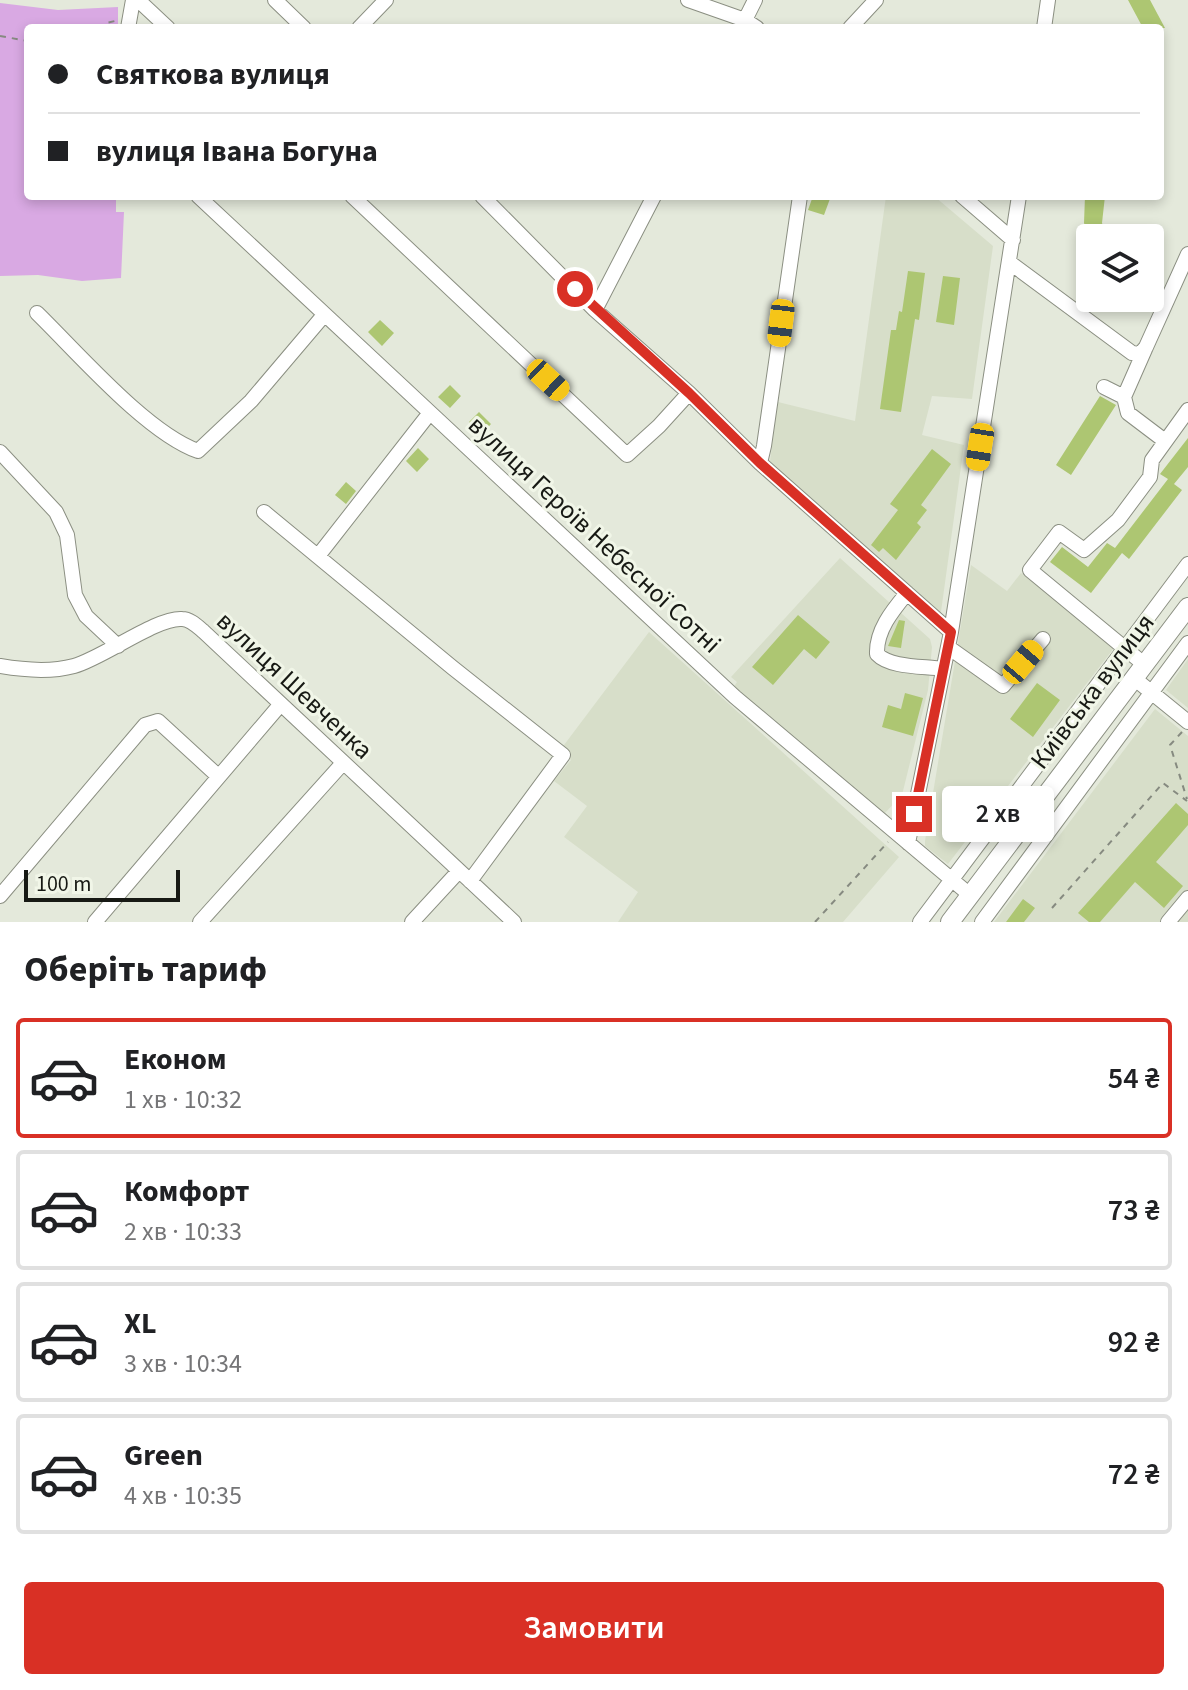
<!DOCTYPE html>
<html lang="uk">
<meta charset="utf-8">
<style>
:root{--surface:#fff;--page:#f2f2f2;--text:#202124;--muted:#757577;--line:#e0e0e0;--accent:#d93025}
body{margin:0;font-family:"Source Sans 3",sans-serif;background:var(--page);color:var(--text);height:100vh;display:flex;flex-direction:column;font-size:30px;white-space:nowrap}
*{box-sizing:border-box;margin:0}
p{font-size:26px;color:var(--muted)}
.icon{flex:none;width:44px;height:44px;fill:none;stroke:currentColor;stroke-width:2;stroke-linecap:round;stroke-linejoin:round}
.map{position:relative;height:922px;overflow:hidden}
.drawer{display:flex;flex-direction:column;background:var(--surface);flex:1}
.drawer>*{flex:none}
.hud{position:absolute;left:24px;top:24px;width:1140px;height:176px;border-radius:8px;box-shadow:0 4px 12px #0003;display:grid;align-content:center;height:176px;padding:0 24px;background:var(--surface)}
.buttons{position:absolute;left:1076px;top:224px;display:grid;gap:16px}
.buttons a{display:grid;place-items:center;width:88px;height:88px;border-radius:8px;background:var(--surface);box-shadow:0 4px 12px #0003;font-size:40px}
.scale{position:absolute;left:24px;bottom:20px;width:156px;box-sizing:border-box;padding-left:8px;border:4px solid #171914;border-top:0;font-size:22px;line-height:28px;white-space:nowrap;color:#171914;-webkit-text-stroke:6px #f1f6e8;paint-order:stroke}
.end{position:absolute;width:36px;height:36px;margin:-18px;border:10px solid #d93025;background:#fff;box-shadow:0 0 0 4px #fff}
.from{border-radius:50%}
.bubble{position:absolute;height:56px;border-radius:8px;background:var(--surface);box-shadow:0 4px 12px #0003;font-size:26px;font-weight:600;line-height:56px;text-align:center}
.car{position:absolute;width:24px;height:48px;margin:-24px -12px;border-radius:10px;box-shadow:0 0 6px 2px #0007;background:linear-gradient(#f5c518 24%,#345 0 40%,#f5c518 0 76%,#345 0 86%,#f5c518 0)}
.hud b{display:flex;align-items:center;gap:28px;height:76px;font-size:30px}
.hud b+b{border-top:2px solid var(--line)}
.hud i{width:20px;height:20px;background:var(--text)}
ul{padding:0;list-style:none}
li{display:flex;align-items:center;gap:24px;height:120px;margin:0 16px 12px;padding:0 8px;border:4px solid var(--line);border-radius:8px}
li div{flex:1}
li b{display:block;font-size:30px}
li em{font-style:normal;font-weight:600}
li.active{border-color:var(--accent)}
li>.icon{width:72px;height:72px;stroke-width:1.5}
h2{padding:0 24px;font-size:36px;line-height:96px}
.cta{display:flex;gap:16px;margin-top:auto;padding:16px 24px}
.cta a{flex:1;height:92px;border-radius:8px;background:var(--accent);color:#fff;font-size:32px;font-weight:600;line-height:92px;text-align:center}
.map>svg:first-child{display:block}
.built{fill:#d7dec9}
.green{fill:#d9a9e3}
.building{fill:#adc672}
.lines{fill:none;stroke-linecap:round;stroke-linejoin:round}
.minor-casing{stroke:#8b8f82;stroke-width:16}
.major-casing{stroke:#8b8f82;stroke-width:20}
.path{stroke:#868a80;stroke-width:2;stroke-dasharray:6 6;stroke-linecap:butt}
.minor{stroke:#fff;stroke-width:14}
.major{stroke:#fff;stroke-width:18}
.route{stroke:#d93025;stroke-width:10}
.labels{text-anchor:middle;stroke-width:6;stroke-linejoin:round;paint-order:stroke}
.street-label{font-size:26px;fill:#171914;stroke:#f1f6e8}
</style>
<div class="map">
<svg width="1188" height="922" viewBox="0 0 1188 922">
<rect width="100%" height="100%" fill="#e4e9db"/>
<path class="built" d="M886,196H934L993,246L972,399L932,396L922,435L964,445L940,619L770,461L778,402L855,421Z
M840,558L930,639L932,647L928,690L902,795L883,815L733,688L737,682L731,677Z
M971,565L1007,591L1021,573L1114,648L948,864L925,846V841Z
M649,632L899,857L843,922H618L638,892L564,837L587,806L554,781L571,760L561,749Z
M1188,659V708L1166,690Z
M1155,709L1188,736V922H994Z"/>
<path class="green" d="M0,3L58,10L118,7V28H28V196H116V212H124L121,278L82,281L38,275L0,276Z"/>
<path class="building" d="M1128,0H1150L1165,28H1143Z
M813,196H831L824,215L808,210Z
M1085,196H1105L1102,223L1108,238H1089L1084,223Z
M908,271L925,273L919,320L915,319L901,412L880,409L891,330H896L899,311L902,312Z
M943,276L960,278L954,325L936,322Z
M380,320L394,333L382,346L368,332Z
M450,385L461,396L450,408L438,397Z
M1100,396L1116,405L1071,475L1056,465Z
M479,412L491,424L481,435L469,422Z
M1188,438V467L1174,484L1182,490L1129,559L1122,553L1091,593L1050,562L1062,547L1088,567L1107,543L1115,548L1168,479L1160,474Z
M418,448L429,459L417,472L406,461Z
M932,449L951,464L921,505L927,510L917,523L921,527L896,560L883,548L879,552L871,545L898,510L890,504Z
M346,482L356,491L346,504L335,495Z
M798,615L830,642L816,659L804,649L773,685L752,667Z
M899,620L905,621L901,648L888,646Z
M1037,683L1060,700L1033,737L1010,719Z
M905,693L923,698L913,736L882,727L888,705L901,709Z
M1176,803L1188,814V825L1156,862L1183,886L1164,908L1135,882L1100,922H1089L1078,913Z
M1023,899L1035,908L1024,922H1006Z"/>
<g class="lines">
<defs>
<path id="minor" d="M138,0L168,28
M275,0L304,28
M688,0L745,20L757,28
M128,28L133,0
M359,28L386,0
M741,28L755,0
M850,28L876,0
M1044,28L1048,0
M198,196L735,697L970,895
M352,196L627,455L659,426L689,393
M482,196L595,310L689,393L760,463L951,632
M962,196L1013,240
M1009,262L1132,353L1140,354L1146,347L1188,254
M595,310L654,196
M37,313C78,353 147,433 198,451L251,401L324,315
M1104,387L1124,397L1128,413L1165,441
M1124,397L1146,347
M0,452L56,512L67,535L75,595L86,616L118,646
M760,463L764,446L800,196
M264,512L453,668L563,755L470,881
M318,556L429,414
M907,593C893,610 876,630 877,654C890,668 924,666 943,669
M948,647L1003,686L1043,639
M1145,665L1030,570L1059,532L1084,550L1118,520L1150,477L1152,460L1188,410
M0,666C23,670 52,672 74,666C103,658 157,617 182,619C190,619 197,626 203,631L514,922
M1135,679L1188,722
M908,843L951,632L1019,196
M0,896L145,725L158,721L218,776
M95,922L280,705
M200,922L343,763
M412,922L459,871
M920,922L1188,564
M982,922L1188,643
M1168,922L1188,898"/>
<path id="major" d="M950,922L1188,607"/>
</defs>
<use href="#minor" class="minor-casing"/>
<use href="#major" class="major-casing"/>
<path class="path" d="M98,28L106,23L115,21
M0,36L28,41
M1182,732L1170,745L1187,799
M1052,908L1163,783L1187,801
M815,922L888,842"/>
<use href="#minor" class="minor"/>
<use href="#major" class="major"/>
</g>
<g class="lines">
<path class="route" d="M575,289L689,393L760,463L951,632L914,814"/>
</g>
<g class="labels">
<g class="street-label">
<text transform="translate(595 534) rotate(43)" y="9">вулиця Героїв Небесної Сотні</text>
<text transform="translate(295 685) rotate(43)" y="9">вулиця Шевченка</text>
<text transform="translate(1092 691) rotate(-53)" y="9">Київська вулиця</text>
</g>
</g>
</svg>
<div class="buttons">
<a><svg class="icon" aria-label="layers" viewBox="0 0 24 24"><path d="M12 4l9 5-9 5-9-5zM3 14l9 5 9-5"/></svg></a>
</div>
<div class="scale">100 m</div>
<i class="end from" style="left:575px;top:289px"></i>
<i class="end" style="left:914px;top:814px"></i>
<div class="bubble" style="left:942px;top:786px;width:112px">2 хв</div>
<i class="car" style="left:781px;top:323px;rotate:187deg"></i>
<i class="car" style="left:548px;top:380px;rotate:133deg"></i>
<i class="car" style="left:980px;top:447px;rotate:189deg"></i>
<i class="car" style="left:1023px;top:662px;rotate:40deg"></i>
<div class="hud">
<b><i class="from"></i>Святкова вулиця</b>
<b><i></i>вулиця Івана Богуна</b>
</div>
</div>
<section class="drawer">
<h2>Оберіть тариф</h2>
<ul>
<li class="active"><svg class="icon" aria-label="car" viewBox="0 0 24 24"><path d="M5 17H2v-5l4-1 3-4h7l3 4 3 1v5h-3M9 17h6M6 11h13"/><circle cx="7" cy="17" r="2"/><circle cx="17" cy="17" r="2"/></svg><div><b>Економ</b><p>1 хв · 10:32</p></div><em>54 ₴</em></li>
<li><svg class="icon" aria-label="car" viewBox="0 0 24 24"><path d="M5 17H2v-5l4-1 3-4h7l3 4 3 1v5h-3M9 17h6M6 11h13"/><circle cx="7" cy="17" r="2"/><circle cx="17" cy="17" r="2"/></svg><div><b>Комфорт</b><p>2 хв · 10:33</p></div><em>73 ₴</em></li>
<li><svg class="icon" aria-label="car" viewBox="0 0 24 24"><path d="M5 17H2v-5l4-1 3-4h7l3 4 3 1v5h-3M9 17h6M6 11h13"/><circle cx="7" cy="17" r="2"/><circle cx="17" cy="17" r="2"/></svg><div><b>XL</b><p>3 хв · 10:34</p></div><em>92 ₴</em></li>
<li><svg class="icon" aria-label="car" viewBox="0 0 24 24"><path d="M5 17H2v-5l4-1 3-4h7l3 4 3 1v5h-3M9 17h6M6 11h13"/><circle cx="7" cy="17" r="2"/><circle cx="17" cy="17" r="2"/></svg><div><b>Green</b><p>4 хв · 10:35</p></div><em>72 ₴</em></li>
</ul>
<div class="cta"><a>Замовити</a></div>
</section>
